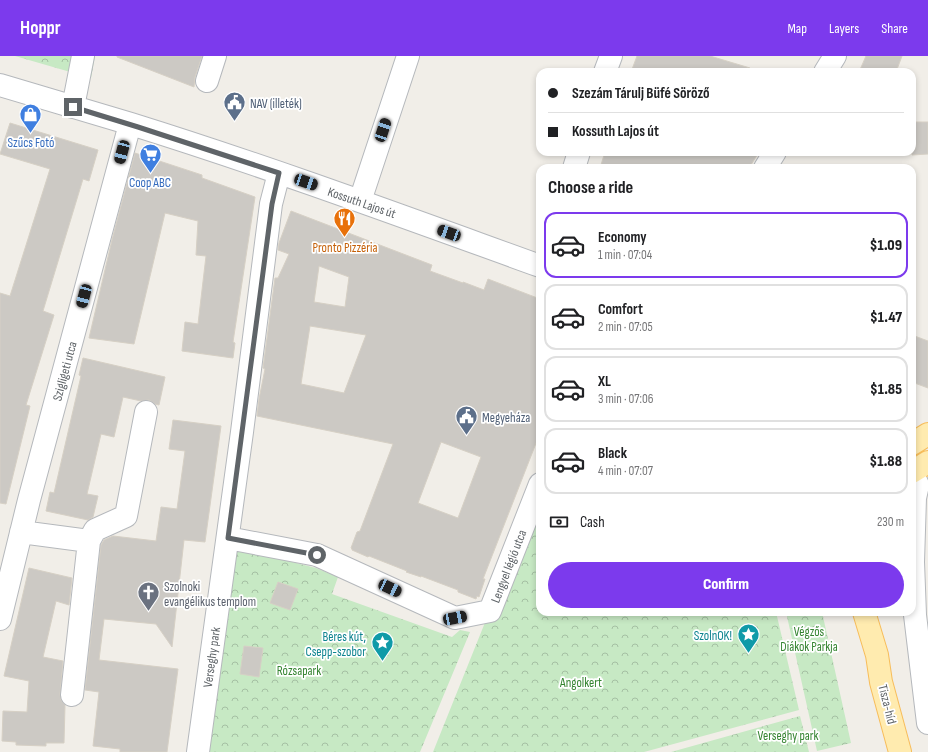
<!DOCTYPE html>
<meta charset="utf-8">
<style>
:root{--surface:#fff;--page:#f6f6f6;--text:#202124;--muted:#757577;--line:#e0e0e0;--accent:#7c3aed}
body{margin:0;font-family:"Sofia Sans Condensed",sans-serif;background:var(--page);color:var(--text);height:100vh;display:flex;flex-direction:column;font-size:15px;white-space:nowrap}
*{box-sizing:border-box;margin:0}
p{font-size:13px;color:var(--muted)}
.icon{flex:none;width:22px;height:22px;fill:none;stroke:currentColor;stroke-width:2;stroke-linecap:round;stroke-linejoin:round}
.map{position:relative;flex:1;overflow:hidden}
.panel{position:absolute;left:536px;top:108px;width:380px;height:452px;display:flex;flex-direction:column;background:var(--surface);border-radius:12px;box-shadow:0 2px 6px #0003}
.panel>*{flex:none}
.top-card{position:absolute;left:536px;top:12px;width:380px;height:88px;border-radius:12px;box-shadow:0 2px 6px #0003;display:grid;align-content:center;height:88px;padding:0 12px;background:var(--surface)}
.end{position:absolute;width:18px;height:18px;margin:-9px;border:5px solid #5f6468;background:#fff;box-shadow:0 0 0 2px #fff}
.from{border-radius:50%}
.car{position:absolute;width:12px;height:24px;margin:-12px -6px;border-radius:5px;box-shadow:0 0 3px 1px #0007;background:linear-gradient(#222 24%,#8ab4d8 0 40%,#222 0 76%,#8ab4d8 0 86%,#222 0)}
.top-card b{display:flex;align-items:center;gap:14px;height:38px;font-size:15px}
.top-card b+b{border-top:1px solid var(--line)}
.top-card i{width:10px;height:10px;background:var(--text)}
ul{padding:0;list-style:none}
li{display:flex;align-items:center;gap:12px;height:66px;margin:0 8px 6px;padding:0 4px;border:2px solid var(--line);border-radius:12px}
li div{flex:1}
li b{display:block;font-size:15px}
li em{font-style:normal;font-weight:800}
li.on{border-color:var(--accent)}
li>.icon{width:36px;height:36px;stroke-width:1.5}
h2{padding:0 12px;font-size:18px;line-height:48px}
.pay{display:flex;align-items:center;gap:10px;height:44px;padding:0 12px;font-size:15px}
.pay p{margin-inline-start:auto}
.primary-button{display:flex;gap:8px;margin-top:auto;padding:8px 12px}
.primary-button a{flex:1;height:46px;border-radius:24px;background:var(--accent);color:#fff;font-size:16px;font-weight:800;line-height:46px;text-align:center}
header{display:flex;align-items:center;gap:24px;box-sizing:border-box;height:56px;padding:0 20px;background:var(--accent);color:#fff}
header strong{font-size:19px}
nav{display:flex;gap:22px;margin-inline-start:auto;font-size:14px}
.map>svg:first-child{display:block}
.park{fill:url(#park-crowns)}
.building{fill:#ccc9c4;stroke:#d6d0c5;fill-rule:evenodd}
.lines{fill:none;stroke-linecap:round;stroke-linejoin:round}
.minor-casing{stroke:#b5b8bc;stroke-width:24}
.major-casing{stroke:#f7bd5b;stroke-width:24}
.minor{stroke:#fff;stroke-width:22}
.major{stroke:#ffebaf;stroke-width:22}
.route{stroke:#5f6468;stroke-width:5}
.labels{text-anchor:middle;stroke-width:3.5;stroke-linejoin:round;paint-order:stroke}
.service-label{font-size:13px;fill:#4e5e75;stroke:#fff;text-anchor:start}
.shop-label{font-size:13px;fill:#366cbe;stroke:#fff}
.street-label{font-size:13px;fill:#5f6468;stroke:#fff}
.food-label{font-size:13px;fill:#c56008;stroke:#fff}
.worship-label{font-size:13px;fill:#5b616d;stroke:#fff;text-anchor:start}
.park-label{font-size:13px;fill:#358431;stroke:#fff}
.culture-label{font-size:13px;fill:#0d838f;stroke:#fff;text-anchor:end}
</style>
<header>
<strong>Hoppr</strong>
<nav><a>Map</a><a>Layers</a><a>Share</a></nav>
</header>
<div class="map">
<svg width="928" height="696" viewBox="0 0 928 696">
<defs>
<pattern id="park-crowns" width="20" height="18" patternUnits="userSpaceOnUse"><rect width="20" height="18" fill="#c7e9c4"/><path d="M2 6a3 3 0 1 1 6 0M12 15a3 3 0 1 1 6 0" fill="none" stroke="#a5c0a3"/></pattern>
</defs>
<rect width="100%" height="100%" fill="#f1eee8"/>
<path class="park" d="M15,0H95L91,22Z
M535,442H540V556H776L799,654L644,696H433Z
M233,491L316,512L338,521L332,538L452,581L460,574L470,576L420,696H203Z
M786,556H822L851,687L817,695Z
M800,660L809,696H671Z"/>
<path class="building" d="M117,0H202L195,21L194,31L117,1Z
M637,0H710L750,12L749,16H631Z
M866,0H902L896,16H859Z
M912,66H928V98L912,99Z
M10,67L98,94L89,125L83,123L43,255L54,259L26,349L30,350L6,448L0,447V237L10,240L50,113L0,98Z
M605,96H759L749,112H600Z
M135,97L202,119V122L255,141L233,286L235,287L233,302L182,295L185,266L198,268L206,200L196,199L198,165L165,157L134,288L89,282L112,184Z
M291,155L432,209L430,215L463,227V226L484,234L488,223L540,243V377L483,523H485L479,541L477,540L476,543L458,536V534L421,520V521L406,516L407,515L369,500L368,501L352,494V493L351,492L357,476L360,475L393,388L257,360L259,343L265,313L263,312L275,222H278L289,198L278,194L279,187ZM319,210L349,221L345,251L314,246ZM310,270L366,279L344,337L301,328ZM441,386L481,401L458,462L418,447Z
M912,279L928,285V332L912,326Z
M83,302L165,321L159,349L155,348L149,344L141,345L123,341L114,381L101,378L87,438L98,440L93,461L88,464L46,455L50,436L54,437L81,320L79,319Z
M173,364L221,370L205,486L184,484L172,591L156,568L104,563L99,604L178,613L167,696H120V693L93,690L99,636L85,634L101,489L104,484L113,480L156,485L161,451L177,453L185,395L169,393Z
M29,512L72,522L69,549L56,545L43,601L63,605L60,638L61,644L65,649L64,687H46V690L16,689V686L2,685L3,655L27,656L29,625L4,620Z
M278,526L298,533L290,554L270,547Z
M244,590L263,592L259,621L240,618Z"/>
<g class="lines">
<defs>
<path id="minor" d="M605,16L611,0
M825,16L835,0
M207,25L215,0
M0,29C43,42 87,55 131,68C269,111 404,161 540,210
M73,51L83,0
M574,112L579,96
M765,112L775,96
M360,145L408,0
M912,416L918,429L915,442L913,506L915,559L928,667
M21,476L89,485
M228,482L317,499L455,562L490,555L540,428
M0,563L29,444L130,68
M72,639L89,485L95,474L126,460L146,356
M198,696L242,376L271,148L279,117"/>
<path id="major" d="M912,388L928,378
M912,416L928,406
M864,556L877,599L881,626L900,696"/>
</defs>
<use href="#minor" class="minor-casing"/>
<use href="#major" class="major-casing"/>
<use href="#minor" class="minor"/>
<use href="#major" class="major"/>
</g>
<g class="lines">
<path class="route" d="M73,51L138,71L279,117L272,148L242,376L228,482L317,499"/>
</g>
<defs>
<symbol id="civic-pin" viewBox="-11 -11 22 30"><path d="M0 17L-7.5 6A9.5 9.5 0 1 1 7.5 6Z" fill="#5c6f8a" stroke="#fff"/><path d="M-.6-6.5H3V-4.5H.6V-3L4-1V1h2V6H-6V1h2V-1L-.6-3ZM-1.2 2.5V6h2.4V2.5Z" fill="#fff"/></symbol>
<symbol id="shop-pin" viewBox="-11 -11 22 30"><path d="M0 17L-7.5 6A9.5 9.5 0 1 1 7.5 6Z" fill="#3f7fe0" stroke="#fff"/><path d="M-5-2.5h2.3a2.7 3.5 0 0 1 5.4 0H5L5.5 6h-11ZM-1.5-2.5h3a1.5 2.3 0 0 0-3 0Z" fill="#fff"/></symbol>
<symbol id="supermarket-pin" viewBox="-11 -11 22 30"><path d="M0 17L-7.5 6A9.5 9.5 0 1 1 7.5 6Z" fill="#3f7fe0" stroke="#fff"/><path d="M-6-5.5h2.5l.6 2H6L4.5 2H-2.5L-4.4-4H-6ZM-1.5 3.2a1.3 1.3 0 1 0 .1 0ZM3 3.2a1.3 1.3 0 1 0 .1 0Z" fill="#fff"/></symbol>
<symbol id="restaurant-pin" viewBox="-11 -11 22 30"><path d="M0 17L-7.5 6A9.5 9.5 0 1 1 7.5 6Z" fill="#e8710a" stroke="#fff"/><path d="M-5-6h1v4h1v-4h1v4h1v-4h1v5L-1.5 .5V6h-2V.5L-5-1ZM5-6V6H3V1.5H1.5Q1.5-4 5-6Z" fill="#fff"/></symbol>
<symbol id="church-pin" viewBox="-11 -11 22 30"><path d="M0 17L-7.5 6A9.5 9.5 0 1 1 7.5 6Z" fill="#6b7280" stroke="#fff"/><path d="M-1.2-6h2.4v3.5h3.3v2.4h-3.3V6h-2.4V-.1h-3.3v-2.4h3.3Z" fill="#fff"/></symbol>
<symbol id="sight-pin" viewBox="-11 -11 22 30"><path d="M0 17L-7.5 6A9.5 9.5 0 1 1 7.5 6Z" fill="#0f9aa8" stroke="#fff"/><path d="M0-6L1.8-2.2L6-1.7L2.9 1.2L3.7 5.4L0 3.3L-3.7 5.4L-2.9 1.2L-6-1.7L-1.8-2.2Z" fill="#fff"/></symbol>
</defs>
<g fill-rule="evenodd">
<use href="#civic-pin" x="222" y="34" width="25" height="34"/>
<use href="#shop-pin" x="18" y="46" width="25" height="34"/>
<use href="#supermarket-pin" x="138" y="86" width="25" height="34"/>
<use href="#restaurant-pin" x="332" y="150" width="25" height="34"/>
<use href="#civic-pin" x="454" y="348" width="25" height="34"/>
<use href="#church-pin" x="136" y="524" width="25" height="34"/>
<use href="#sight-pin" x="736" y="566" width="25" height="34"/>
<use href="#sight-pin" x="370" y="574" width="25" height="34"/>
</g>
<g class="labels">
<g class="service-label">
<text x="250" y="52">NAV (illeték)</text>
<text x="482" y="366">Megyeháza</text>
</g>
<g class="shop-label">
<text x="31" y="91">Szűcs Fotó</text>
<text x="150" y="131">Coop ABC</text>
</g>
<g class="street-label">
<text transform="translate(362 146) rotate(19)" y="5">Kossuth Lajos út</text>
<text transform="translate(64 315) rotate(-75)" y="5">Szigligeti utca</text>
<text transform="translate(508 510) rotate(-69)" y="5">Lengyel légió utca</text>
<text transform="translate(211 601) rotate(-82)" y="5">Verseghy park</text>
<text transform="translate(888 648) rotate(76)" y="5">Tisza-híd</text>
</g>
<g class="food-label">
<text x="345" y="196">Pronto Pizzéria</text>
</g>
<g class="worship-label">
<text x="164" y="535">Szolnoki<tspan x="164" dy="15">evangélikus templom</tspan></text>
</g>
<g class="park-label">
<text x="809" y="580">Végzős<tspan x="809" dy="15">Diákok Parkja</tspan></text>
<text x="299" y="619">Rózsapark</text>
<text x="581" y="631">Angolkert</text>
<text x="788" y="684">Verseghy park</text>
</g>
<g class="culture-label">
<text x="732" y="584">SzolnOK!</text>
<text x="366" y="585">Béres kút,<tspan x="366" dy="15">Csepp-szobor</tspan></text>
</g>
</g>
</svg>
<i class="end from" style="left:317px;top:499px"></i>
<i class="end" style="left:73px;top:51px"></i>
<i class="car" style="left:383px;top:74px;rotate:18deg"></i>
<i class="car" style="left:122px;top:96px;rotate:195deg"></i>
<i class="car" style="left:306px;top:126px;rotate:109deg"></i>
<i class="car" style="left:449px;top:177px;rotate:290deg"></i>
<i class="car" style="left:84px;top:240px;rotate:195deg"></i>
<i class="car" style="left:390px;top:532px;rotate:115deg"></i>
<i class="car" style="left:455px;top:562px;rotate:79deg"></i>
<div class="top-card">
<b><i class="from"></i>Szezám Tárulj Büfé Söröző</b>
<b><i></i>Kossuth Lajos út</b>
</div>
<section class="panel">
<h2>Choose a ride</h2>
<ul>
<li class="on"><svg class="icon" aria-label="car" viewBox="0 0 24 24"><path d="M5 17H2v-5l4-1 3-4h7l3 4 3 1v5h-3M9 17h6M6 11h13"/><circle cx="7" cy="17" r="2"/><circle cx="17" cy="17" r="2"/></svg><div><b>Economy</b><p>1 min · 07:04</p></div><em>$1.09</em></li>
<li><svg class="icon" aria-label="car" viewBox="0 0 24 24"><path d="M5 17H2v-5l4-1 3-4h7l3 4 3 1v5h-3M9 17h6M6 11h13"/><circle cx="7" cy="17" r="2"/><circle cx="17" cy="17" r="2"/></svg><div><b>Comfort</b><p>2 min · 07:05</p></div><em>$1.47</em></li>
<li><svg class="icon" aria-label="car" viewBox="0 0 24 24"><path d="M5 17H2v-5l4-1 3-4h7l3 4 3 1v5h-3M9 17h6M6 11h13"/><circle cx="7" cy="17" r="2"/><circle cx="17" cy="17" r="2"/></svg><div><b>XL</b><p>3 min · 07:06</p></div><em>$1.85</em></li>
<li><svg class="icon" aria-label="car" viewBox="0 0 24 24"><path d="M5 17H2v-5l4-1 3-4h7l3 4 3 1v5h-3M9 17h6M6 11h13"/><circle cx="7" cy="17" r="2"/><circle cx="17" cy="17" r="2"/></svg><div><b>Black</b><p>4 min · 07:07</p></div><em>$1.88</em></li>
</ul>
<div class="pay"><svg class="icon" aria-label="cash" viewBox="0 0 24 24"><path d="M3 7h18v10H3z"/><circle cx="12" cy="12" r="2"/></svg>Cash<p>230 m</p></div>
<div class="primary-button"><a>Confirm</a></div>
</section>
</div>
